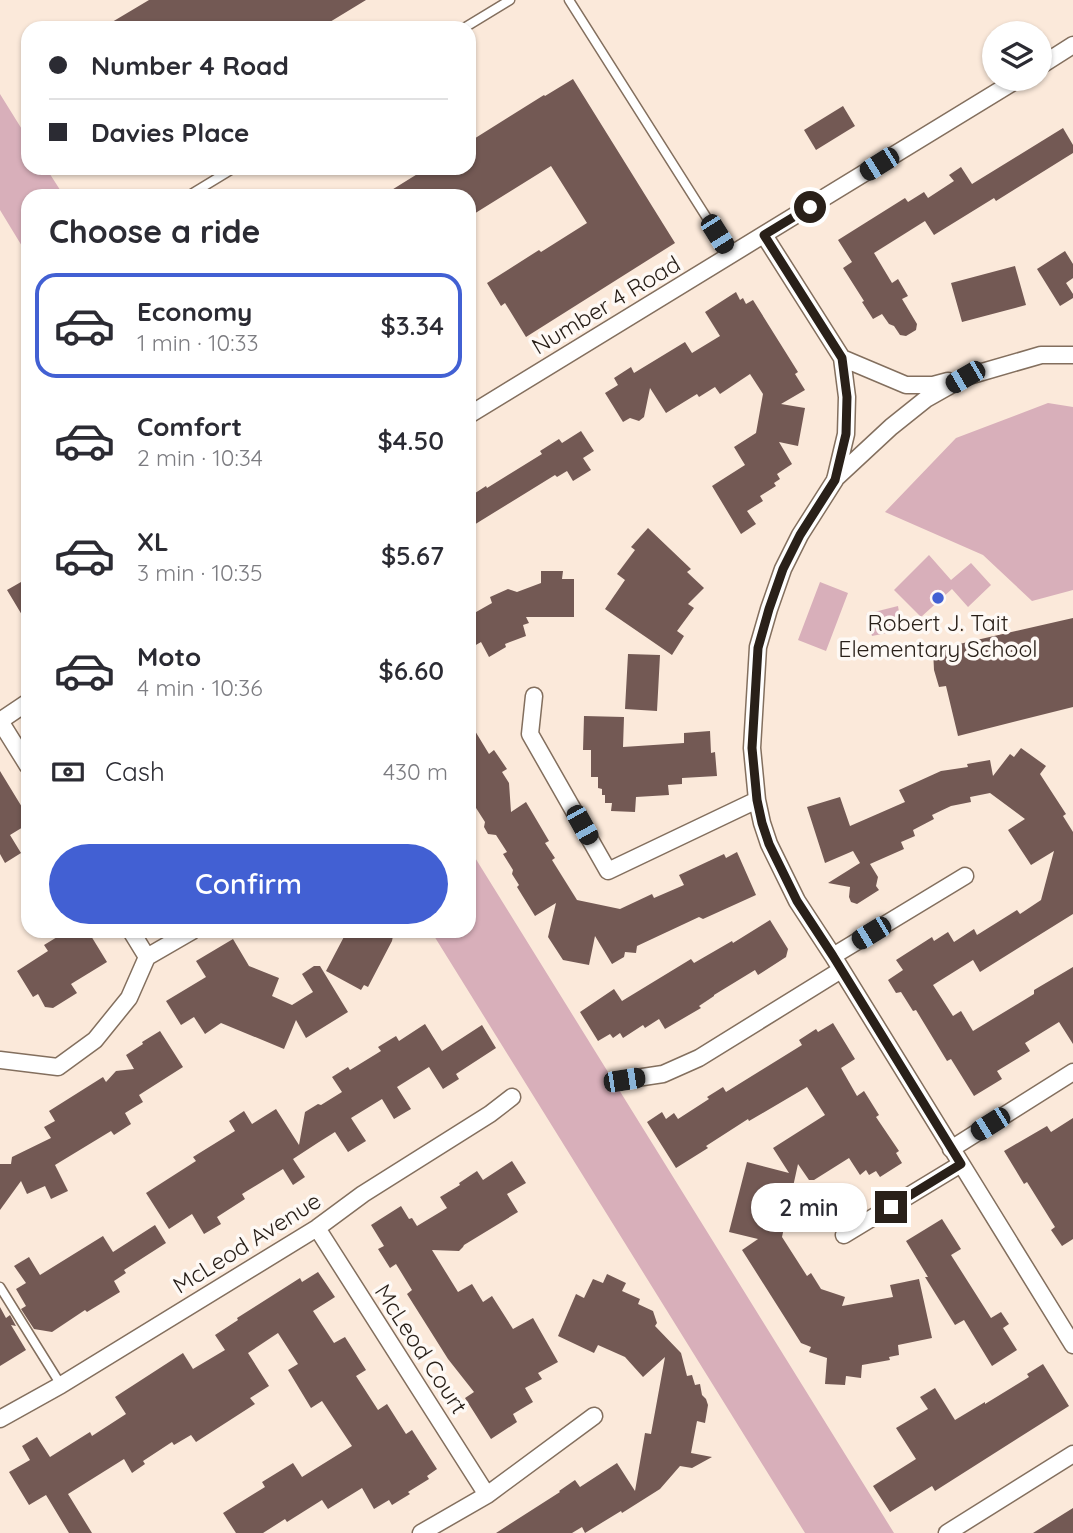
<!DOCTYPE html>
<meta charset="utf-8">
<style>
:root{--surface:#fff;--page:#f7f7f7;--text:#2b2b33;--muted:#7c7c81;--line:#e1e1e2;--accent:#4260d3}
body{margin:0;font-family:Quicksand,sans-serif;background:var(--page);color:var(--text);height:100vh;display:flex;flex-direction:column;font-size:26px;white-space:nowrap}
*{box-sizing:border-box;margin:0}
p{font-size:23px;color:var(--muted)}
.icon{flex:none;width:38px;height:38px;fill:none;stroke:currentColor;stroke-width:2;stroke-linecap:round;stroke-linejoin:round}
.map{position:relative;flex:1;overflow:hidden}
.side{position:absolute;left:21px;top:189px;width:455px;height:749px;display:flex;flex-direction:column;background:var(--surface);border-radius:21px;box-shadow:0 2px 5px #0004}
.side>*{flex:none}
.top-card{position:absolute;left:21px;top:21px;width:455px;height:154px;border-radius:21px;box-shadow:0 2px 5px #0004;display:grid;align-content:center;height:154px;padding:0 28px;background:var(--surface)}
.tools{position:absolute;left:982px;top:21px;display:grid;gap:14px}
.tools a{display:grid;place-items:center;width:70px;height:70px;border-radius:50%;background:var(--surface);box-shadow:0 2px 5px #0004;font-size:35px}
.end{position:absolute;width:32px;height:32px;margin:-16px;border:9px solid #292019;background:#fff;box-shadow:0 0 0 4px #fff}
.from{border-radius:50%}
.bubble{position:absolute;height:49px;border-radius:24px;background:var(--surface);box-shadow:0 2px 5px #0004;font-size:23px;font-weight:600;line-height:49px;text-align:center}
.car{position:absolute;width:21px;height:42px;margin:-21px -10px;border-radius:9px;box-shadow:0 0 5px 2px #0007;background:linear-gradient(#222 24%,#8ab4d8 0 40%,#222 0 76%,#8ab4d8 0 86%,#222 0)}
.top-card b{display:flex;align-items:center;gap:24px;height:66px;font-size:26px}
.top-card b+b{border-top:2px solid var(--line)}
.top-card i{width:18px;height:18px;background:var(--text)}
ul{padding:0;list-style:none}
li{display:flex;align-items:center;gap:21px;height:105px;margin:0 14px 10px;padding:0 14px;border:4px solid transparent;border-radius:21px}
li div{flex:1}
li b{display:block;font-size:26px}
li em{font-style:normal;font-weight:600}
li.current{border-color:var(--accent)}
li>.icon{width:63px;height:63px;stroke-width:1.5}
h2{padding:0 28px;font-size:32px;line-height:84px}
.pay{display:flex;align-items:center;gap:18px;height:77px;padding:0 28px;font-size:26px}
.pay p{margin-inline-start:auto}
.cta{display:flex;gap:14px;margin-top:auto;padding:14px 28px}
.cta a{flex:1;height:80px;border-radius:42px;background:var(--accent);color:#fff;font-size:28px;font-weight:600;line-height:80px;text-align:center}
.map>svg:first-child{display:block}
.green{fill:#d8afba}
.building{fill:#735954}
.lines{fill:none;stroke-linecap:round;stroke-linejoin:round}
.lane-casing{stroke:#836f5e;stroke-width:11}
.street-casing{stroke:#836f5e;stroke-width:19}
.lane{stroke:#fff;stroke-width:8}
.street{stroke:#fff;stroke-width:16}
.route{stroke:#292019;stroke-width:9}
.poi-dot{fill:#4260d3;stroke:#fef9f5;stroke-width:2.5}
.labels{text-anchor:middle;stroke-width:7;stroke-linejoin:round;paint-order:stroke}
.street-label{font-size:23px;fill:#292019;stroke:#fef9f5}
.poi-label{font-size:23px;fill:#292019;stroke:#fef9f5}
</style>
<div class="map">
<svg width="1073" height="1533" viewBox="0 0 1073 1533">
<rect width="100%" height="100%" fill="#fbe9da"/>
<path class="green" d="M0,94L28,139V168H46L64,196H28V256L0,210Z
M1048,403L1073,407V590L1032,601L983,555L885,512L956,438Z
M929,555L951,580L971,563L991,585L968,607L952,589L921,617L894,590Z
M820,582L848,593L826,651L798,640Z
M898,606L902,630L872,636L866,614Z
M469,848L894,1533H805L431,931H469Z"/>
<path class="building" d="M149,0H366L320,28H102Z
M573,79L675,243L526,337L505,303L501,306L487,283L539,250L541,252L587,223L551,166L469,217V196H382L427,168H469V142L544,95L545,96Z
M843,106L855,126L816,150L804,130Z
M1063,128L1073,145V153L996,201L994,198L934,235L925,221L874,253L892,283L898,279L908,296L902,299L917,324L916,330L906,336L900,335L894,326L889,324L882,314L873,319L862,302L864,301L843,268L852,262L838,240L905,198L908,202L924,192L928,198L954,181L949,175L961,167L972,184Z
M1065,251L1073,264V278L1066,283L1073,294V298L1060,306L1037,269Z
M1015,266L1026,305L962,322L951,283Z
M736,292L740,300L743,298L746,304L753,300L798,372L795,374L805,390L781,404L805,408L798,446L779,442L792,464L777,474L780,479L774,483L776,486L760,496L763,501L747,511L756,524L741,534L712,486L745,465L734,447L756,433L763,394L750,374L720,394L715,387L699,397L697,394L666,413L650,388L644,417L639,421L630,418L623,422L605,393L618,385L614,378L631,367L634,373L685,342L692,353L720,336L705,312Z
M581,431L594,451L583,458L591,470L573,481L567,471L557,477L555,475L469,528V497L486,486L487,488L542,454L540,451L559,439L562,443Z
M648,528L691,569L687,572L704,588L688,604L694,608L677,631L684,636L672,655L605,609L625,580L617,574L635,550L631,547Z
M541,571H563L562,579H574V617H526L529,623L523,625L526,636L505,644L506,647L489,657L481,642L469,649V616L492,603L490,597L508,589L517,592L541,583Z
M28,578V625L7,590Z
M1073,618V707L958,736L946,686L939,687L934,670L933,650Z
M628,654L660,655L657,711L625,709Z
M584,716L624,717L623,747L684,743V733L710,731L711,753L715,752L717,776L682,778V784L668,785L669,795L636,797L635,812L611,811L612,803H605V795H602V789L598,788V777H591V750H583Z
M469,721L489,754L494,750L507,769L502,772L509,783L511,812L526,802L549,841L545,843L555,858L552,860L577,900L620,909L652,894L654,898L684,885L679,875L724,854L726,858L737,852L756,895L703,919L699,917L637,946L636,953L625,952L624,957L612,964L595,936L589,965L563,960L548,937L556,903L535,916L517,887L519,885L512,874L513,870L503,854L507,852L496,835L488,834L484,827L485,822L469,797Z
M1021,748L1046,766L1040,774L1066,814L1063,816L1073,832V914L980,972L973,960L933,985L953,1016L961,1011L973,1031L1034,994V990L1073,967V1044L1059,1022L1025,1043L1030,1051L997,1071L1002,1079L974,1096L951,1059L947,1061L916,1010L913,1011L901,992L896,993L888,980L903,970L896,960L932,937L934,941L948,932L954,942L974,929L977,935L1017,910L1020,914L1041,900L1054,851L1031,865L1008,830L1025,819L990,793L970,797L971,802L951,806L932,815L934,819L913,830L915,836L901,842L904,849L870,864L878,877L876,886L879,890L857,904L851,902L849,897L850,887L828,883L860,863L853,851L825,863L807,807L840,797L850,826L905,802L899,790L941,771L968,767L967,764L990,760L993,776L1010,754L1014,757Z
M0,771L28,817V824L10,835L21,853L5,863L0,854Z
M770,920L788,949L786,957L758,975L755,970L714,995V996L699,1006L701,1008L665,1029L659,1019L645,1028L643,1025L623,1038L620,1033L613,1038L610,1034L598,1041L580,1012L614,989L622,1001L691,959L694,963L732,941L733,943Z
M67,931H88L107,962L71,984L77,993L53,1008L45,1007L38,994L33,997L17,971L48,951L44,945Z
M347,931H394L392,941L368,987L364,985L361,990L326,971Z
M233,939L249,966L279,978L272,996L292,1005L313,992L302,974L314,966H320L348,1012L306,1038L296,1020L284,1049L221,1023L205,1034L194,1017L181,1025L166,1001L206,977L196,961Z
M833,1023L855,1059L841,1068L857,1096L864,1091L879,1115L876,1117L899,1151L896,1153L902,1163L880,1177L876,1171L869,1175L866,1170L860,1175L849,1158L814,1180H809L798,1164L782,1237L807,1276L811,1273L821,1289L845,1297L842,1306L893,1297L890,1285L919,1279L932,1338L898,1345L899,1355L889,1357L890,1360L862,1365L861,1378L846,1376L845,1385L825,1384L827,1358L809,1352L811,1347L801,1343L742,1250L758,1239L729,1232L747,1162L789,1173L773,1148L825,1115L807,1087L749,1121L748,1119L706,1146L708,1148L676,1168L647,1122L662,1112L666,1119L674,1113L678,1119L709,1099L707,1097L723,1087L726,1092L802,1045L799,1040L816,1029L818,1032Z
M425,1024L442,1051L482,1025L496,1048L456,1074L459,1079L443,1089L429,1067L397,1087L411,1109L394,1119L382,1099L351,1118L366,1141L348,1152L335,1132L319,1142L293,1159L305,1177L293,1185L283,1169L242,1194L245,1199L217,1217L221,1224L204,1234L192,1214L169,1229L146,1193L196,1161L193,1157L235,1131L229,1121L244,1111L252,1124L276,1109L299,1145L305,1112L318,1104L321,1105L342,1092L332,1077L348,1067L350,1070L381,1051L378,1047L396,1036L399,1041Z
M160,1031L183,1067L139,1095L143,1102L125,1113L131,1124L114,1135L111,1131L55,1165L68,1191L51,1199L45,1186L27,1194L21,1181L0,1210V1164H11L12,1157L51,1138L44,1127L55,1121L49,1111L103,1077L106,1082L116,1071L134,1069L126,1055L143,1044L142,1042Z
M1073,1118V1239L1062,1246L1051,1230L1055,1227L1027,1182L1024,1184L1004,1151L1047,1126L1051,1132Z
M512,1161L526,1183L507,1194L518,1212L464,1245L463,1247L459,1251L432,1250L458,1292L472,1284L483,1302L492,1296L513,1329L533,1318L558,1362L538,1373L542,1379L525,1388L533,1402L513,1414L517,1422L491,1439L465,1398L474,1392L448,1359L407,1294L412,1290L396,1264L390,1268L378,1249L384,1246L371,1225L401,1206L409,1219L412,1218L417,1226L447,1208L440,1197L460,1185L459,1183L477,1171L483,1180Z
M942,1219L961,1249L951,1255L991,1318L1001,1312L1009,1324L1003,1328L1017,1350L992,1366L964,1320L955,1325L925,1277H928L906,1241Z
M155,1225L166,1243L124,1270L126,1273L114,1281L120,1292L87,1312L85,1310L52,1332L34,1329L21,1309L26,1306L16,1289L26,1283L14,1266L29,1257L40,1275L103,1236L113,1252Z
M318,1272L335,1297L313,1311L334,1343L345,1337L366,1370L356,1376L378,1410L387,1404L406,1434L412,1430L437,1469L427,1476L429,1479L408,1492L410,1494L392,1505L389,1500L374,1509L362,1488L328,1509L322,1500L287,1522L285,1519L263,1533H236L223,1513L265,1487L262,1482L293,1463L302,1477L352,1446L322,1401L311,1408L288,1370L298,1364L278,1333L248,1353L269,1386L250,1398L255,1404L196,1442L191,1435L174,1445L172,1442L143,1461L145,1464L132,1473L124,1459L68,1494L92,1533H69L46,1495L29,1505L9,1472L30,1460L22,1446L37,1437L50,1457L90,1432L92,1436L126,1414L115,1397L183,1353L193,1369L198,1366L225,1350L215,1335L238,1320L237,1318L300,1278L302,1282Z
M607,1274L626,1283L622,1291L640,1299L638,1304L653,1311L657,1323L655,1326L681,1353L687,1376L692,1375L695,1385L700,1384L702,1395L706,1399L708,1405L705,1423L697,1421L691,1453L712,1457L692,1468L680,1466L660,1489L622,1513L621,1511L585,1533L582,1527L572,1533H496L560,1492L559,1491L575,1480L580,1487L617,1463L635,1491L645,1433L651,1434L665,1357L643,1377L625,1357L598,1345L594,1353L558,1336L576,1294L584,1298L593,1279L603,1283Z
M0,1307L6,1318L10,1315L16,1326L11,1325L26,1350L0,1366Z
M1043,1364L1069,1406L935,1491L932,1486L890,1512L873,1486L916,1459L896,1428L928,1409L920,1397L935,1388L955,1420L985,1402V1404L1029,1377L1027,1374Z
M1073,1508V1533H1033Z"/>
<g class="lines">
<defs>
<path id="lane" d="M569,0L731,256
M464,28L510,0
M188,196L234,168
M0,1287L61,1385"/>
<path id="street" d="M1040,66L1073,45
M764,235L842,358L847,397L846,434L835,480L800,535L783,569L769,609L758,647L752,748L757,800L762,823L769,844L797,901L833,956L1073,1345
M842,358L906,385H933L948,381
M469,415L1018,79
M835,479L891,427L926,399L965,377L1041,355H1073
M534,696L530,734L608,871L757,800
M0,721L28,766
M0,721L28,702
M833,956L965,876
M147,957L192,931
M0,1060L58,1067L95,1040L129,998L147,957L131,931
M623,1080L663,1074L699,1058L841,970
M951,1149L1073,1072
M317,1228L487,1495
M844,1235L961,1164
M0,1419L61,1385L317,1228L363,1194L490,1114L512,1097
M421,1533L487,1495L594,1416
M947,1533L1073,1454"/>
</defs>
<use href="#lane" class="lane-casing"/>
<use href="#street" class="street-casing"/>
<use href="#lane" class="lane"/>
<use href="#street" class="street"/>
</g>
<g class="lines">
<path class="route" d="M810,207L764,235L842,358L847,397L846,434L835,480L800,535L783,569L769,609L758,648L752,748L757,800L762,823L769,844L797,901L833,956L961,1164L891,1207"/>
</g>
<circle class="poi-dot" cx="938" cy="598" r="7"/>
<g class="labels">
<g class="street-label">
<text transform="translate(606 305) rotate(-31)" y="8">Number 4 Road</text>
<text transform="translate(247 1243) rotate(-32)" y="8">McLeod Avenue</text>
<text transform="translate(421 1349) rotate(57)" y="8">McLeod Court</text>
</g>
<g class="poi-label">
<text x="938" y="631">Robert J. Tait<tspan x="938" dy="26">Elementary School</tspan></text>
</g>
</g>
</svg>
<div class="tools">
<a><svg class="icon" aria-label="layers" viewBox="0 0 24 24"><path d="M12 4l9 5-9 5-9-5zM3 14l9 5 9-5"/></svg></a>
</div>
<i class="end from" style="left:810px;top:207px"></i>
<i class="end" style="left:891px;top:1207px"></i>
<div class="bubble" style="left:751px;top:1183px;width:116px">2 min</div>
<i class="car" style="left:879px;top:164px;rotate:238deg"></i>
<i class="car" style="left:717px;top:234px;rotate:148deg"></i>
<i class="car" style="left:965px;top:377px;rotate:240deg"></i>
<i class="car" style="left:582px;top:825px;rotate:151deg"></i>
<i class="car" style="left:871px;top:933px;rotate:239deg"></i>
<i class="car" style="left:624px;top:1080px;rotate:81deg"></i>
<i class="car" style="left:990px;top:1124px;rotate:238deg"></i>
<div class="top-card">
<b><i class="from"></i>Number 4 Road</b>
<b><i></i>Davies Place</b>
</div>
<section class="side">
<h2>Choose a ride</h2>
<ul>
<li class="current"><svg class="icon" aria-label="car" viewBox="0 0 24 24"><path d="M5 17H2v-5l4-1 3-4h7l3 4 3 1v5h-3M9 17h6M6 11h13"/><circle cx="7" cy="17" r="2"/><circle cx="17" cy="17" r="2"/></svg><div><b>Economy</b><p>1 min · 10:33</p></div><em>$3.34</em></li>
<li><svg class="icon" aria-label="car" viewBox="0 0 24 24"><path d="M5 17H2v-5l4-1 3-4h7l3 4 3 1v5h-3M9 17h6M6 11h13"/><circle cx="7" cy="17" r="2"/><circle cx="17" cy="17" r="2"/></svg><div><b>Comfort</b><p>2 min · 10:34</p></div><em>$4.50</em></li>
<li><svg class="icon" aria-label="car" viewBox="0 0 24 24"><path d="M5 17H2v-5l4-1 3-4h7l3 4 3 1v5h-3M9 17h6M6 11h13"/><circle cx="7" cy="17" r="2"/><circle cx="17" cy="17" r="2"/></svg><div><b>XL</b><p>3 min · 10:35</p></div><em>$5.67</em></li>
<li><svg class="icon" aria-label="car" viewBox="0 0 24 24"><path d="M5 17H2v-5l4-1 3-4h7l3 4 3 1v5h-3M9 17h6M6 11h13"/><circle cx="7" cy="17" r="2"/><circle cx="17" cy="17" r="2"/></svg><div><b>Moto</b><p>4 min · 10:36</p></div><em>$6.60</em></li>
</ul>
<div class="pay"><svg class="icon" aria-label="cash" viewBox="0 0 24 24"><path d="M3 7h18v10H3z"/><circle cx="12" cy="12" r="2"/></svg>Cash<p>430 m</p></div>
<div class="cta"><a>Confirm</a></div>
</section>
</div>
